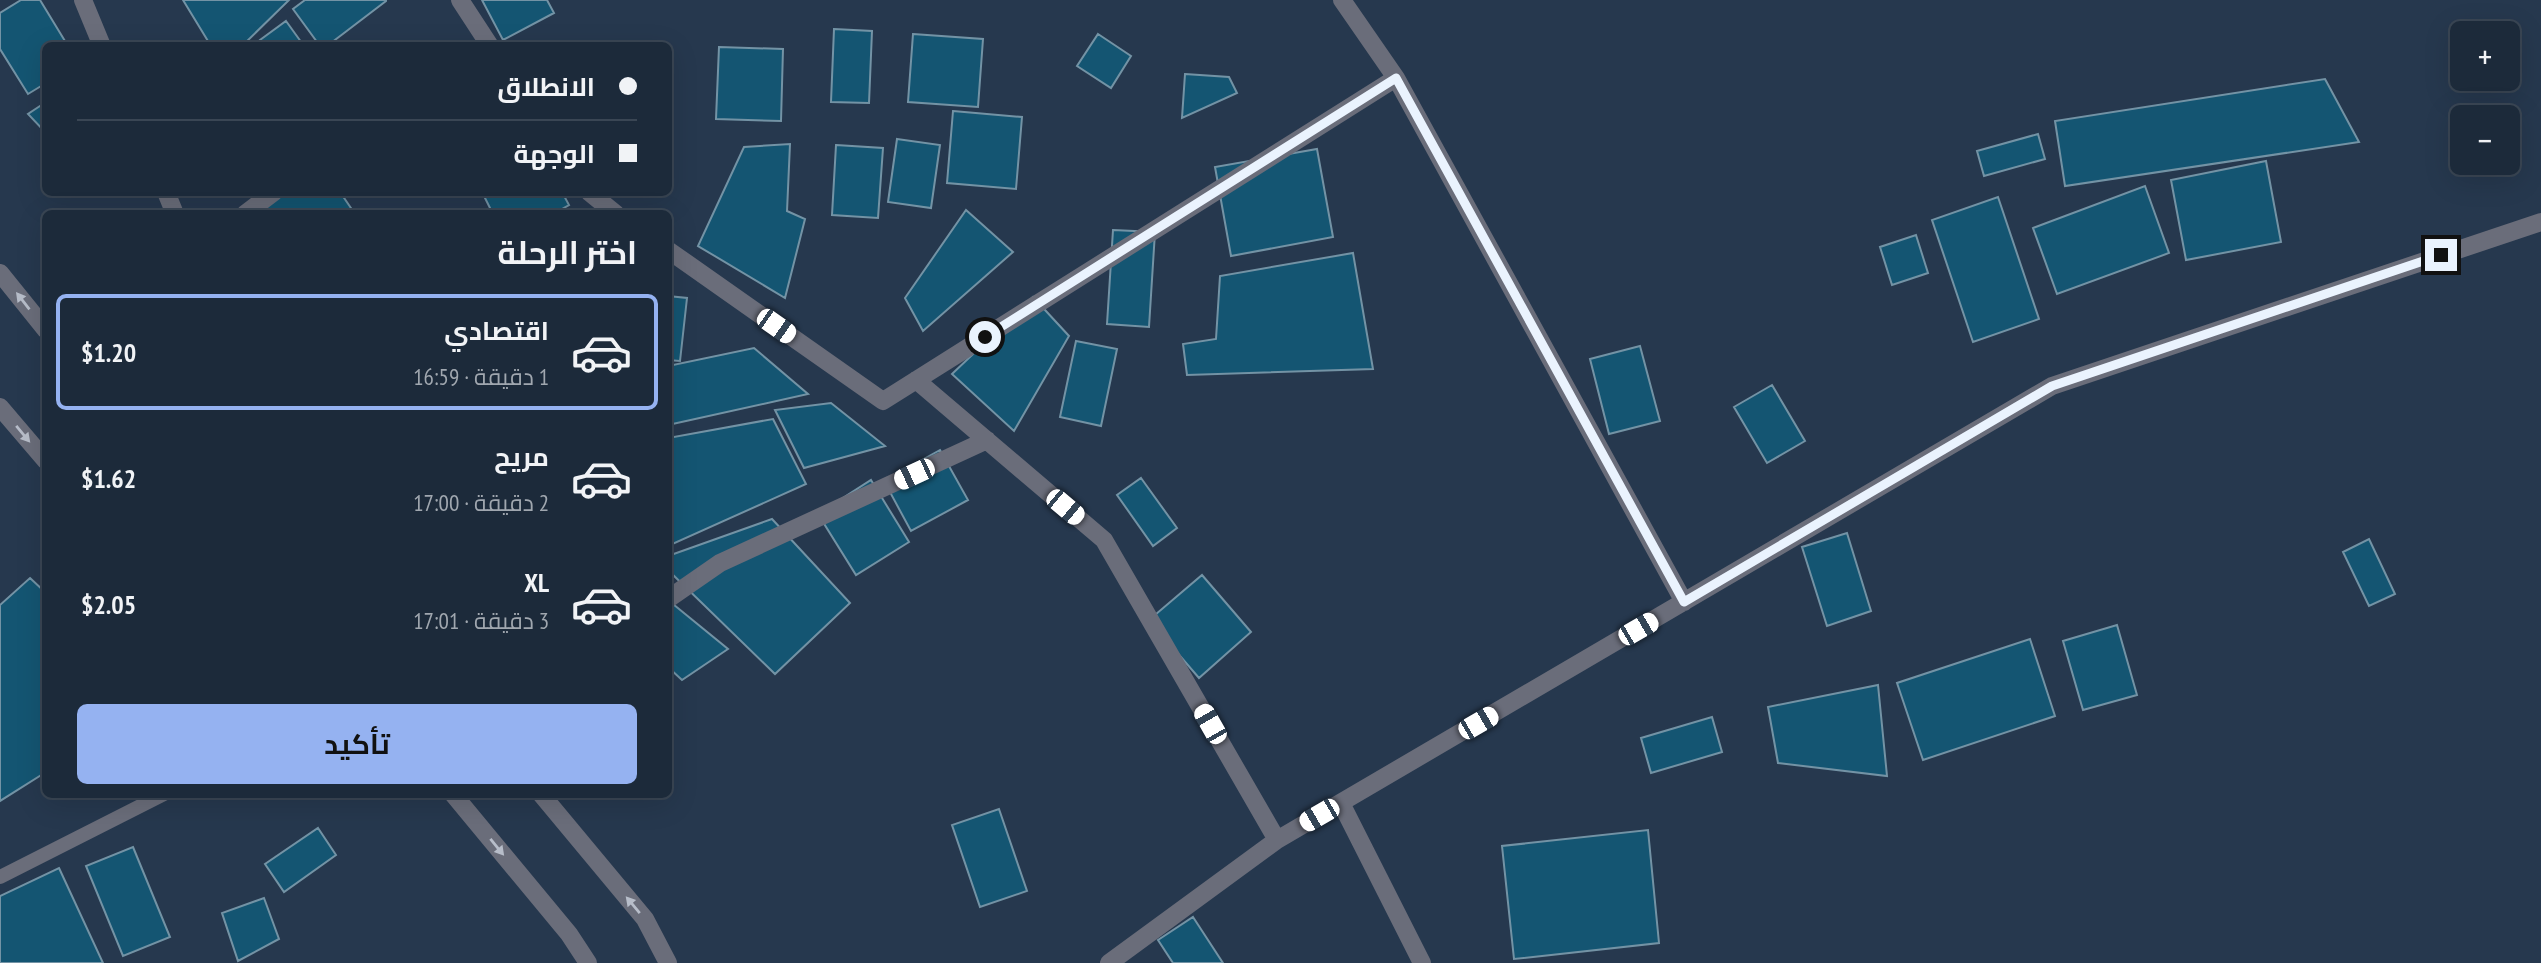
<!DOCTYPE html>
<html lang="ar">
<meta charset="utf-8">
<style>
:root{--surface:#1c2a3a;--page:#293645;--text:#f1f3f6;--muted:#a0a7af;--line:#3a4654;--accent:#95b2f1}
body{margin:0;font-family:"PT Sans Narrow",Cairo,sans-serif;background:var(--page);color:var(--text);direction:rtl;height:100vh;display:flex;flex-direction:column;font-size:26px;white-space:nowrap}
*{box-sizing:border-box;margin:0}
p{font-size:23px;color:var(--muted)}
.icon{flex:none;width:38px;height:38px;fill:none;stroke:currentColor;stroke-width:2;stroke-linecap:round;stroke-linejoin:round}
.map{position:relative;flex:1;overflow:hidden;direction:ltr}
.panel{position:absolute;left:42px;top:210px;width:630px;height:588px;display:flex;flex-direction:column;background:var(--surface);border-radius:10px;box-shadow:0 7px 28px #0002,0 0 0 2px var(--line);direction:rtl}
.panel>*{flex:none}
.hud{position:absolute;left:42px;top:42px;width:630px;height:154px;border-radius:10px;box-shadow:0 7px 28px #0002,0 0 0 2px var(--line);direction:rtl;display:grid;align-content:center;height:154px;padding:0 35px;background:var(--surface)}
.fabs{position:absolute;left:2450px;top:21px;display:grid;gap:14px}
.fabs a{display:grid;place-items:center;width:70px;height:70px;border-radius:10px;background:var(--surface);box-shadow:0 7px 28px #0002,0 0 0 2px var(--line);font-size:35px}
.end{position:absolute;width:32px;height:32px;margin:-16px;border:9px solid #eaf3fe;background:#111;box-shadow:0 0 0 4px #111}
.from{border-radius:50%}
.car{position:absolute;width:21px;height:42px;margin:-21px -10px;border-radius:9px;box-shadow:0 0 5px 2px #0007;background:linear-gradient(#fff 24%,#345 0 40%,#fff 0 76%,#345 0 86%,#fff 0)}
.hud b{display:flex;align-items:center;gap:24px;height:66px;font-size:26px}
.hud b+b{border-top:2px solid var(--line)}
.hud i{width:18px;height:18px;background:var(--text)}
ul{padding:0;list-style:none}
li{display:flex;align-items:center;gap:21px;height:116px;margin:0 14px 10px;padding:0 21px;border:4px solid transparent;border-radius:10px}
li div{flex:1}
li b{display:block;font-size:26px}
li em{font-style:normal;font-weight:700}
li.active{border-color:var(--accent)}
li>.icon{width:63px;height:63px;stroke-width:1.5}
h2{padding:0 35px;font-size:32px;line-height:84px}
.primary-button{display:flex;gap:14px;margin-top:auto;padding:14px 35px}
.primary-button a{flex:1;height:80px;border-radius:10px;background:var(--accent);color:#111;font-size:28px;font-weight:700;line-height:80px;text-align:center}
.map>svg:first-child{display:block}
.building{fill:#145572;stroke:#7393a5;stroke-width:2}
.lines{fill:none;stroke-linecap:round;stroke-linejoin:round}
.service{stroke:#6a6d7a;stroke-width:14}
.minor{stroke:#6a6d7a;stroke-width:18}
.tertiary{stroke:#6a6d7a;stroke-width:18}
.oneway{fill:#b7bdc9}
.route{stroke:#eaf3fe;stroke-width:9}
</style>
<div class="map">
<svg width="2541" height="963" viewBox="0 0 2541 963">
<rect width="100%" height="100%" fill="#26384e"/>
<path class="building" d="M21,0H40L68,46H46V83L28,94L0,49V13Z
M183,0H289L242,46H211Z
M305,0H386V1L327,46H320L293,9Z
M482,0H547L554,13L503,40Z
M286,21L304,46H264L260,40Z
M834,29L872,31L869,103L831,102Z
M913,34L983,39L978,107L908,102Z
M1098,34L1131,56L1111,88L1077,66Z
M719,47L783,49L781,121L716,119Z
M1185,74L1229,77L1237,93L1182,118Z
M2325,79L2359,142L2065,186L2055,121Z
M46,102V133L28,114Z
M953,111L1022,117L1016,189L947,183Z
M2038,134L2045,159L1984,176L1977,151Z
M897,139L940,145L931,208L888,202Z
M790,144L787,211L805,219L785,298L698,246L744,147Z
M836,145L883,148L878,218L832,215Z
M1317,149L1333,237L1231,256L1215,167Z
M2266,161L2281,242L2186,260L2171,180Z
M2145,186L2169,253L2057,294L2033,228Z
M269,192H340L355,214H261L254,204Z
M482,192H562L569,205L553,214H493Z
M1998,197L2039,319L1973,342L1932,220Z
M966,210L1013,252L923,331L905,298Z
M1113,230L1155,232L1149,327L1107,324Z
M1916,235L1928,273L1892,285L1880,247Z
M1353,253L1373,369L1187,375L1183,344L1216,339L1220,276Z
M668,296L687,298L680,361L668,360Z
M1033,297L1069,336L1014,431L952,374Z
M1076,341L1117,349L1101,426L1060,417Z
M1640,346L1660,421L1609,434L1590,359Z
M754,348L808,394L668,425V366Z
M1772,385L1805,441L1767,463L1734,407Z
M831,403L885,446L804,468L775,410Z
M773,419L806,484L668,546V438Z
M940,450L968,500L911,531L884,481Z
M1141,478L1177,528L1153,546L1117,495Z
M871,480L909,542L856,575L818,514Z
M772,519L850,603L775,674L668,570V556Z
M1847,533L1871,611L1827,626L1802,547Z
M2369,539L2395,594L2369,606L2343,552Z
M1202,575L1251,632L1199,678L1149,620Z
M30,578L46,593V772L0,801V605Z
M668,600L728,649L682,680L668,667Z
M2117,625L2137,695L2083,710L2063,641Z
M2030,639L2055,716L1923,760L1897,683Z
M1878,685L1887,776L1778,763L1768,707Z
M1712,717L1722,752L1651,773L1641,738Z
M999,809L1027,891L980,907L952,825Z
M318,828L336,855L284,892L265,864Z
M1648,830L1659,943L1514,959L1502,846Z
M133,847L170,937L123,956L86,866Z
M59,868L103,963H0V896Z
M264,898L279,939L238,961L222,913Z
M1193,917L1223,963H1173L1158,940Z"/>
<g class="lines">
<path class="service" d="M0,877L164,794"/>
<path class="minor" d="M83,0L102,46
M460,0L490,46
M1396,78L1684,602
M166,192L175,214
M589,192L616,214
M245,214L274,192
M668,250L883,401L1396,78L1342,0
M916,380L1104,540L1277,840
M668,599L720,563L987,440
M1341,803L1422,963
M1109,963L1277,840L2052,386L2541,222"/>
<path class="tertiary" d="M0,273L46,330
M0,407L46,461
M453,794L569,934L588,963
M541,794L645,919L668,963"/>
</g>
<defs><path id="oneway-solid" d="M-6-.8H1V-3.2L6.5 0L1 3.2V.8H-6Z" transform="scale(1.75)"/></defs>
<g class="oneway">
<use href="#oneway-solid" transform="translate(23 301) rotate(-128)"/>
<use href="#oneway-solid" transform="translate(23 434) rotate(50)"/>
<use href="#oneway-solid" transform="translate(497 847) rotate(51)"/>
<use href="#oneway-solid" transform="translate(633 905) rotate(-130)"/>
</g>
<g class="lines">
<path class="route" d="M985,337L1396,78L1684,602L2052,386L2441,255"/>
</g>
</svg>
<div class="fabs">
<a>+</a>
<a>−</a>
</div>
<i class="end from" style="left:985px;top:337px"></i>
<i class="end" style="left:2441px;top:255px"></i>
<i class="car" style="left:776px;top:326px;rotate:125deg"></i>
<i class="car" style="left:914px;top:474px;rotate:245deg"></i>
<i class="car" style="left:1065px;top:507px;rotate:130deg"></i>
<i class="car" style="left:1638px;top:629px;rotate:60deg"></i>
<i class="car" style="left:1478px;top:723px;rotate:60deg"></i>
<i class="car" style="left:1210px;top:724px;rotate:330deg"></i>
<i class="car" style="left:1319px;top:815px;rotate:240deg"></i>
<div class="hud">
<b><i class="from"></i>الانطلاق</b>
<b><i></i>الوجهة</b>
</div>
<section class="panel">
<h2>اختر الرحلة</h2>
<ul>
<li class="active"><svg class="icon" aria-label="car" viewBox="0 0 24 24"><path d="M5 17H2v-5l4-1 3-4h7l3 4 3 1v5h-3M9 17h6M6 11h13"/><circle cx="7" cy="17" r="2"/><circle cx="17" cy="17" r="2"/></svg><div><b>اقتصادي</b><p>1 دقيقة · 16:59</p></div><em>$1.20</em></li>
<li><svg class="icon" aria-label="car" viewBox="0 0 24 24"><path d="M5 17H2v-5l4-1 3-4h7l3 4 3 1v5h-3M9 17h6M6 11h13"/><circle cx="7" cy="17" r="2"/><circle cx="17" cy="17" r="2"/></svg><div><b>مريح</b><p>2 دقيقة · 17:00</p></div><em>$1.62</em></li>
<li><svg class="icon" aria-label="car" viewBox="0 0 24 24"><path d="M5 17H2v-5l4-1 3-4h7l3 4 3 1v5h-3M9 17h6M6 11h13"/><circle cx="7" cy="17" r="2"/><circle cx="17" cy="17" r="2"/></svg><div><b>XL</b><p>3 دقيقة · 17:01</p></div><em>$2.05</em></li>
</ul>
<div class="primary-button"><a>تأكيد</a></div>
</section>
</div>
